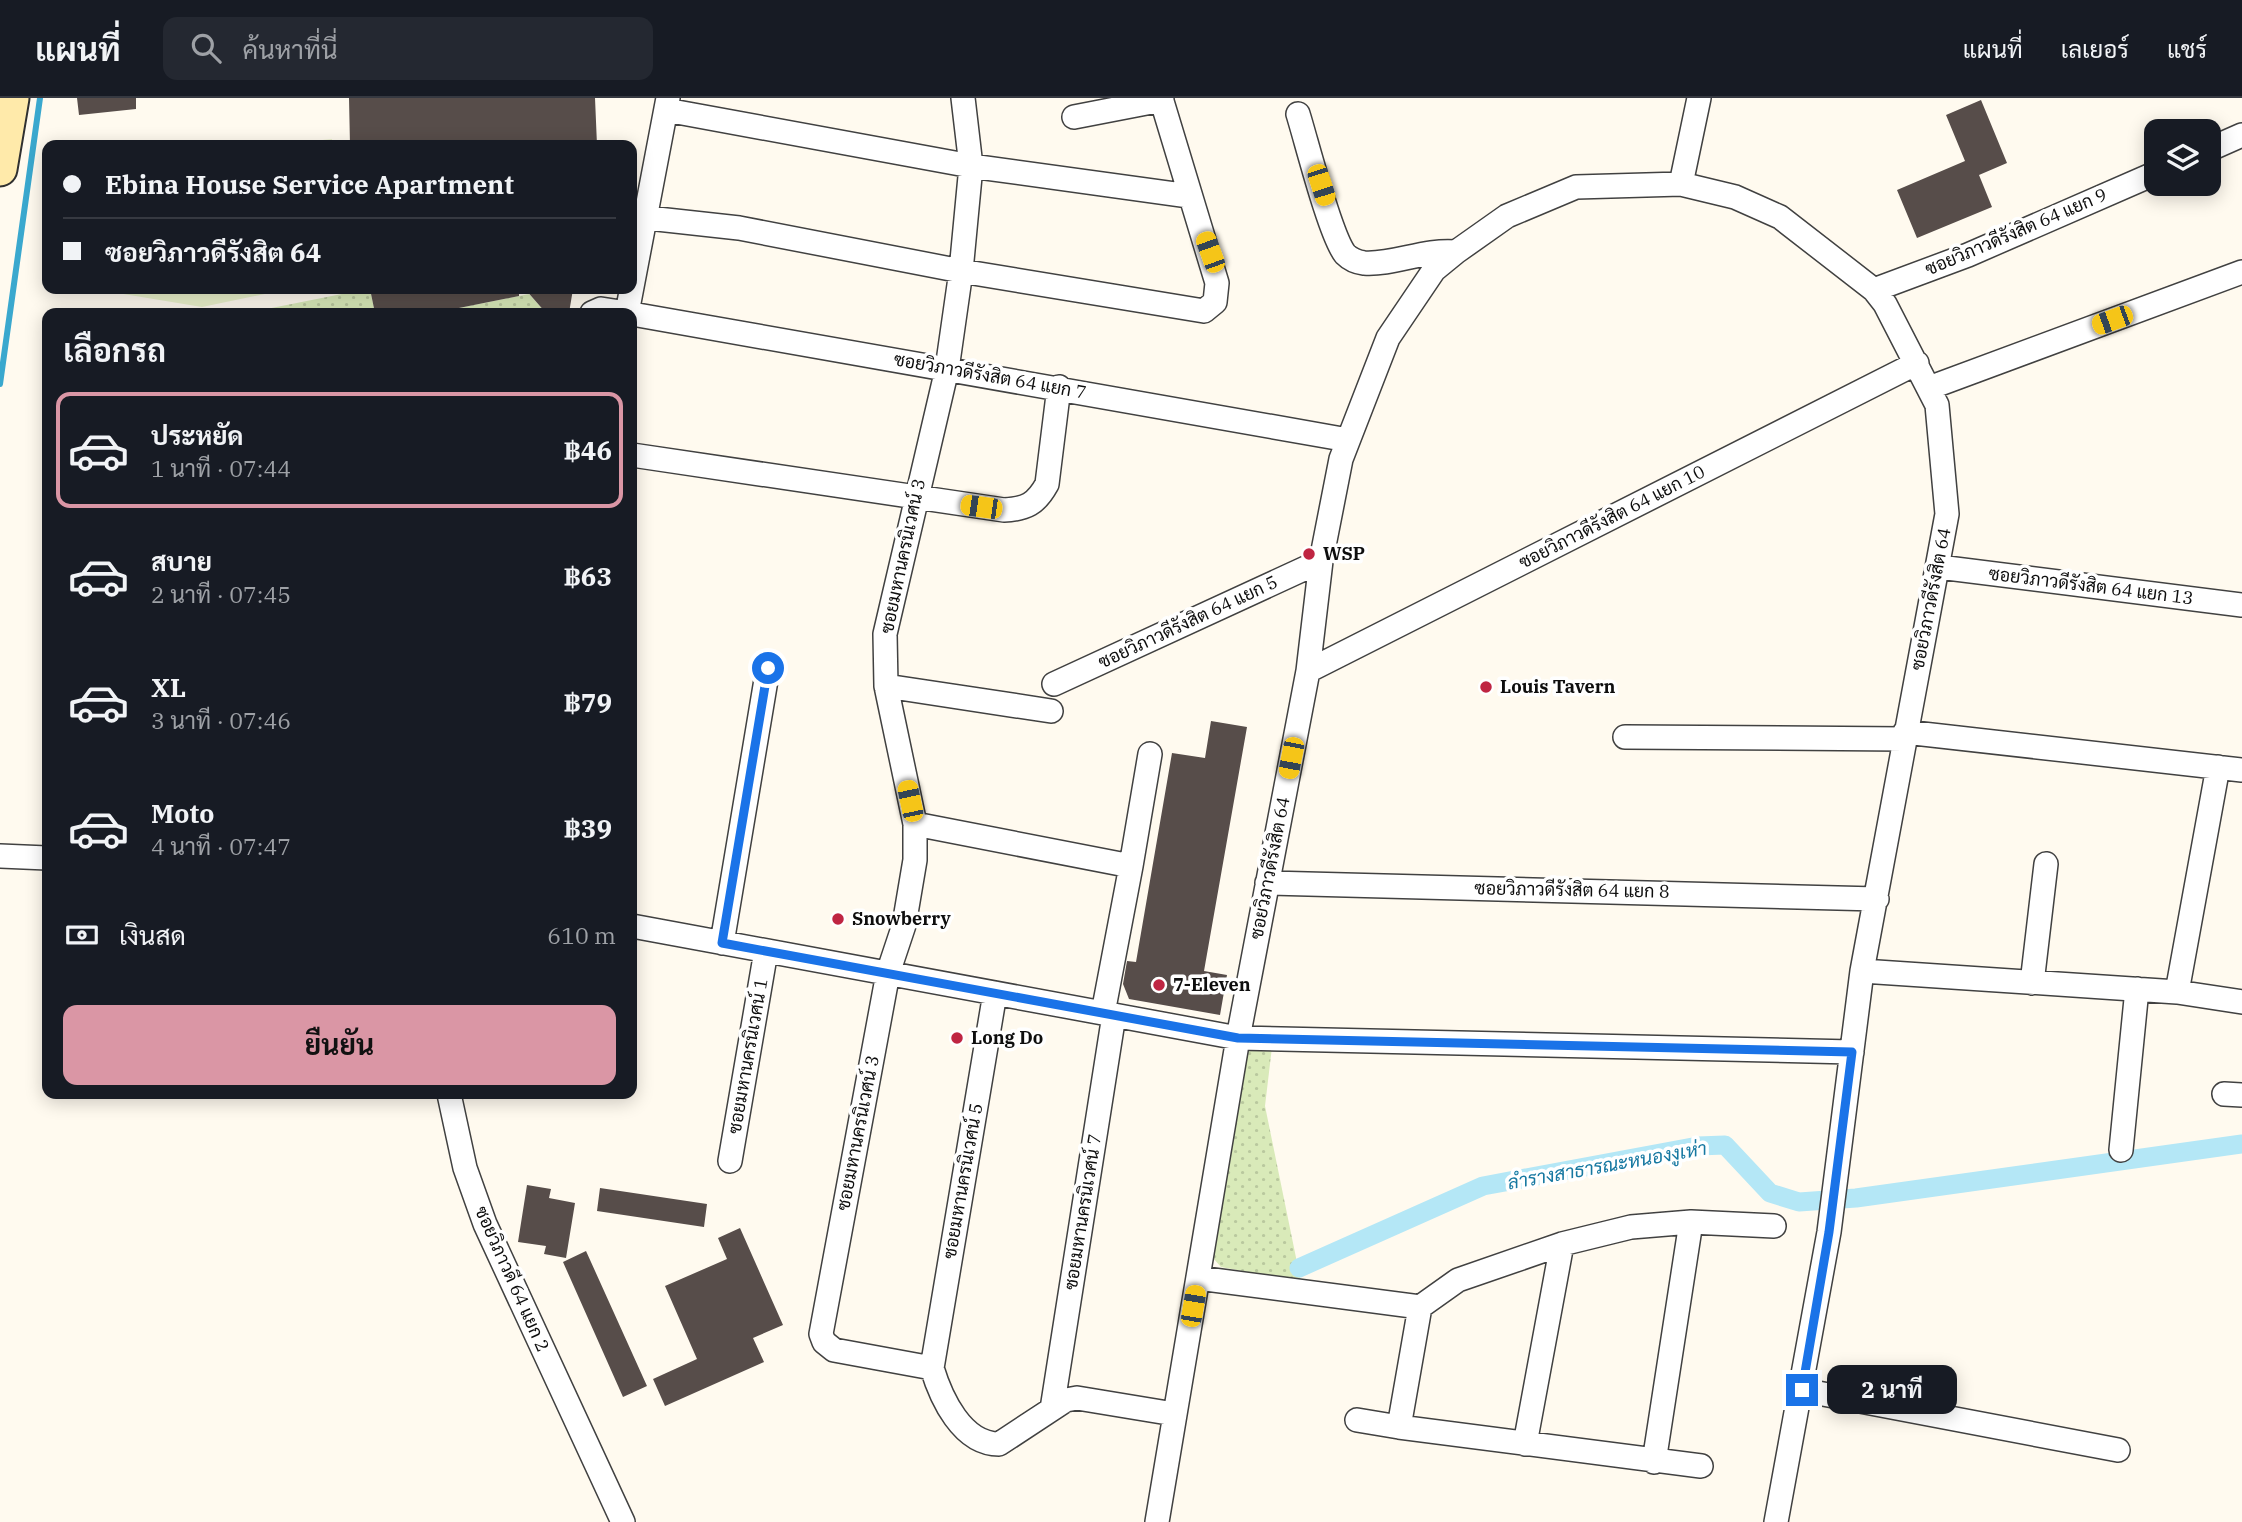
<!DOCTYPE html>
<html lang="th">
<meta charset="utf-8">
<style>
:root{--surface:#171b24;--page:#242831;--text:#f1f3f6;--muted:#9ea1a6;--line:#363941;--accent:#da96a5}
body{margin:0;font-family:"IBM Plex Serif",Sarabun,serif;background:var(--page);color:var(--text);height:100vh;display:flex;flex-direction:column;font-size:26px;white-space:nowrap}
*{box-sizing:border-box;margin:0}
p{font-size:23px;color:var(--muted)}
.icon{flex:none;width:38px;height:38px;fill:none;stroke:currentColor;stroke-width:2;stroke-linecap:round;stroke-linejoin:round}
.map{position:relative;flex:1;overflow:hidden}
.details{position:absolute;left:42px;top:210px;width:595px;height:791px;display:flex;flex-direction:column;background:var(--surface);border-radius:14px;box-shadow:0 4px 18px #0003}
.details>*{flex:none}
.top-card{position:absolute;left:42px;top:42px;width:595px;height:154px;border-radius:14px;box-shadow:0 4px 18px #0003;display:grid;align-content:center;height:154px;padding:0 21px;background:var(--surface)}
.controls{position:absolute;left:2144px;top:21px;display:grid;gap:14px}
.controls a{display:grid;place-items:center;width:77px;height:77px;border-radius:14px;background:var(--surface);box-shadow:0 4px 18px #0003;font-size:35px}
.end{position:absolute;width:32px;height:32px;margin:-16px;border:9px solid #1a73e8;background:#fff;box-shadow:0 0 0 4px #fff}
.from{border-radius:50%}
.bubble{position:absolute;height:49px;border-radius:14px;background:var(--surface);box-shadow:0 4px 18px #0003;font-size:23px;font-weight:700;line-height:49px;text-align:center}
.car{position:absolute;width:21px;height:42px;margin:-21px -10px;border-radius:9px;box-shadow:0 0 5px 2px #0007;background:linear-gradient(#f5c518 24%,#345 0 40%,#f5c518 0 76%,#345 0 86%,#f5c518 0)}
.top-card b{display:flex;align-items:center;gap:24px;height:66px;font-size:26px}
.top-card b+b{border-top:2px solid var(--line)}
.top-card i{width:18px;height:18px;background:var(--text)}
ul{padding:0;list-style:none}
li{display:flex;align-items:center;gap:21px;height:116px;margin:0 14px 10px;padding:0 7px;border:4px solid transparent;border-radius:14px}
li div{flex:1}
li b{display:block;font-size:26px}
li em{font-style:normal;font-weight:700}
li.selected{border-color:var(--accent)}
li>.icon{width:63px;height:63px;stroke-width:1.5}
h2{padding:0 21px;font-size:32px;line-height:84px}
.pay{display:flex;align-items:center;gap:18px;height:77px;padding:0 21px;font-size:26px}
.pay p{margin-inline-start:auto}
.cta{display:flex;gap:14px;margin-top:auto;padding:14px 21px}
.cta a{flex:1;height:80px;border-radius:14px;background:var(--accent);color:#111;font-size:28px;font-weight:700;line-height:80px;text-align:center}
header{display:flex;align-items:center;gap:42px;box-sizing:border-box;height:98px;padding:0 35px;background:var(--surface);border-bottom:2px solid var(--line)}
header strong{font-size:33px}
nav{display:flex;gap:38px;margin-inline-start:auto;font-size:24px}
.search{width:490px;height:63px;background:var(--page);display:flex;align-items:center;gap:18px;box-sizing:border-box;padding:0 24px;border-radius:14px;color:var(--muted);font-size:26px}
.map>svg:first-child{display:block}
.park{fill:url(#park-dots)}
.pitch{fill:#e9f1ca}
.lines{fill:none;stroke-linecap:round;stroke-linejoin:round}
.stream{stroke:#3aa8ce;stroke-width:6}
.canal{stroke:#b4e7f6;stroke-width:19}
.building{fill:#574d4a}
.street-casing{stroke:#414141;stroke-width:26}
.secondary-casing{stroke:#303030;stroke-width:37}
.street{stroke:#fff;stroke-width:23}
.secondary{stroke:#ffeaaa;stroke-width:33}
.route{stroke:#1a73e8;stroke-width:9}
.poi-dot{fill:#bf2542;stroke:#fff;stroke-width:2.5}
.labels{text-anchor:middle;stroke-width:7;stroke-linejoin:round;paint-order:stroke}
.street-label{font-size:18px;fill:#0e0e0e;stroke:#fff}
.poi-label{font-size:18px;font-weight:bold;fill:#0e0e0e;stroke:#fff;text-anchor:start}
.water-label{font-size:19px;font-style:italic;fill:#1678a1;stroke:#fff}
</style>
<header>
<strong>แผนที่</strong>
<div class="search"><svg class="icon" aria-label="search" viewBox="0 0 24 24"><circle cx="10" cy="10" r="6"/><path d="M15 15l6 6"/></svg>ค้นหาที่นี่</div>
<nav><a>แผนที่</a><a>เลเยอร์</a><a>แชร์</a></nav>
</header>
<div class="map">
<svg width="2242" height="1424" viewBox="0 0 2242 1424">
<defs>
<pattern id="park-dots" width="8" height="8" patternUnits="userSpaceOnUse" patternTransform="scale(1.75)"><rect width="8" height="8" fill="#d9eab9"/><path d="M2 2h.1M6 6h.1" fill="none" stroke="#b9c89e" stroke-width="1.8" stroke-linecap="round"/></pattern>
</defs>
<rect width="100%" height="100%" fill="#fffaef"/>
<path class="park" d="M367,191H370L375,215H247Z
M529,196L546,215H434Z
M1248,948L1272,949L1265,1008L1301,1184L1221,1169L1213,1160Z"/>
<path class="pitch" d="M332,41V47H274Z
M93,191H289L202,209Z"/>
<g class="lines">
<path class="stream" d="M0,286L40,0"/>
<path class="canal" d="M1299,1170L1483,1088L1698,1048L1725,1047L1770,1095L1799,1104L1856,1100L2242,1046"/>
</g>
<path class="building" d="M77,0H136V11L79,17Z
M349,0H595L597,47H350Z
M1981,2L2007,65L1979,77L1992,109L1917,140L1897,92L1965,63L1946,17Z
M370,191H519V198L434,215H375Z
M525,191H573L569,215H546Z
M1211,623L1247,629L1204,873L1227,877L1220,917L1129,901L1123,886L1127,863L1136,864L1172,655L1205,660Z
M527,1087L551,1091L549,1100L575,1105L566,1160L544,1156L546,1148L518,1144Z
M600,1090L707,1106L704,1129L597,1113Z
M740,1130L783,1227L753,1240L764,1264L665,1308L653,1281L697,1261L665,1188L727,1161L718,1140Z
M586,1153L647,1288L623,1299L563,1164Z"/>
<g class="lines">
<defs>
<path id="street" d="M963,0L971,68L961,173L947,271L885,536L886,588L915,726V762L904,827L888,875L821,1236L824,1244L834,1252L932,1270C941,1300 962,1346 999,1346L1066,1302L1077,1300L1174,1316
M666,12L971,68L1189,98
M1298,16C1307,45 1330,137 1345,156C1351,162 1356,164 1364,165C1394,167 1424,151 1456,154
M1074,19L1162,2
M2208,52L2242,37
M1681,86L1699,0
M648,120L739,130L961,173L1204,213L1215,204L1217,185L1161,0
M1874,192L1968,157L2156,75
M592,215L601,211L627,215
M627,215L668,0
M632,216L1348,342
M1929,290L2242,174
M632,357L1004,412C1026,411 1036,406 1047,386L1059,289
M1939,469L2242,507
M1308,573L1917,265
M1054,586L1321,463
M886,588L1051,613
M1905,634L2242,672
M1625,639L1904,641
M915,726L1131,768L1103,915
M0,758L47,760
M1131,768L1150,656
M1267,785L1877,801
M632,828L1238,940L1852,954
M722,845L768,570
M1862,873L2177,894L2242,904
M2032,885L2046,766
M2177,894L2218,669
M449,996L465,1070L485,1126L623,1424
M2224,996L2242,997
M2121,1052L2137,891
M730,1063L766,853
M1198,1180L1420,1209L1458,1182L1562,1146L1631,1129L1691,1124L1774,1128
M1420,1209L1399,1329L1701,1368
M932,1270L995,895
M1802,1292L2118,1352
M1052,1311L1114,917
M1357,1322L1399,1329
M1525,1346L1562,1146
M1654,1364L1691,1124
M1157,1424L1238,940L1308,573L1321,463L1341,361L1388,240L1434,172L1456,154L1507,118L1576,89L1681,86L1735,99L1780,119L1874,192L1885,206L1937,307L1947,416L1862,873L1829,1134L1776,1424"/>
<path id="secondary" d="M0,71L12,0"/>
</defs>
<use href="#street" class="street-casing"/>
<use href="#secondary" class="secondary-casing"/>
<use href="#street" class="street"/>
<use href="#secondary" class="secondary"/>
</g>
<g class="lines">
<path class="route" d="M768,570L722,845L1238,940L1852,954L1829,1134L1802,1292"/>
</g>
<g class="poi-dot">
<circle cx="1309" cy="456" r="7"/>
<circle cx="1486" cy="589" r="7"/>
<circle cx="838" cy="821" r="7"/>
<circle cx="1159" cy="887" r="7"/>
<circle cx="957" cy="940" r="7"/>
</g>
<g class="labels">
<g class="street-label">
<text transform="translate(2016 134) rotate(-23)" y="6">ซอยวิภาวดีรังสิต 64 แยก 9</text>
<text transform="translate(990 278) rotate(10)" y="6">ซอยวิภาวดีรังสิต 64 แยก 7</text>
<text transform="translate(1612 419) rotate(-27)" y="6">ซอยวิภาวดีรังสิต 64 แยก 10</text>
<text transform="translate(903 458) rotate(-78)" y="6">ซอยมหานครนิเวศน์ 3</text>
<text transform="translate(2091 488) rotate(7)" y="6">ซอยวิภาวดีรังสิต 64 แยก 13</text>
<text transform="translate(1931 501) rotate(-79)" y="6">ซอยวิภาวดีรังสิต 64</text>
<text transform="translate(1188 524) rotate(-25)" y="6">ซอยวิภาวดีรังสิต 64 แยก 5</text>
<text transform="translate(1270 770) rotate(-79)" y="6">ซอยวิภาวดีรังสิต 64</text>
<text transform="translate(1572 792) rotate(1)" y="6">ซอยวิภาวดีรังสิต 64 แยก 8</text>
<text transform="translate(748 958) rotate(-80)" y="6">ซอยมหานครนิเวศน์ 1</text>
<text transform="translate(858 1035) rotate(-79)" y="6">ซอยมหานครนิเวศน์ 3</text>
<text transform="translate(963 1083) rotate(-80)" y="6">ซอยมหานครนิเวศน์ 5</text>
<text transform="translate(1083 1114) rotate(-81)" y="6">ซอยมหานครนิเวศน์ 7</text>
<text transform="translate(512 1181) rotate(66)" y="6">ซอยวิภาวดี 64 แยก 2</text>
</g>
<g class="poi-label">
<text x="1323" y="462">WSP</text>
<text x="1500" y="595">Louis Tavern</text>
<text x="852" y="827">Snowberry</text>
<text x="1173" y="893">7-Eleven</text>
<text x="971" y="946">Long Do</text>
</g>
<g class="water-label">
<text transform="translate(1607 1067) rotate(-10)" y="7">ลำรางสาธารณะหนองงูเห่า</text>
</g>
</g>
</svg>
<div class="controls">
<a><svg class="icon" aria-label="layers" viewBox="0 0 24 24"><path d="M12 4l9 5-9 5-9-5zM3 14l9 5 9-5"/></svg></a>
</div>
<i class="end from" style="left:768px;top:570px"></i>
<i class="end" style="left:1802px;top:1292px"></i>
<div class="bubble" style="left:1827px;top:1267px;width:130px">2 นาที</div>
<i class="car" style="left:1321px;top:87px;rotate:162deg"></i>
<i class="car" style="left:1210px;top:154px;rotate:340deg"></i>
<i class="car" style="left:2112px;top:222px;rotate:250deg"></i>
<i class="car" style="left:981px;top:409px;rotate:278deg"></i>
<i class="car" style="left:1291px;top:660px;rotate:191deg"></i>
<i class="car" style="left:910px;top:703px;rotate:348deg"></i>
<i class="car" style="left:1193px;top:1208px;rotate:10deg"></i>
<div class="top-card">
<b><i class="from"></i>Ebina House Service Apartment</b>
<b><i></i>ซอยวิภาวดีรังสิต 64</b>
</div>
<section class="details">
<h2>เลือกรถ</h2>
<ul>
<li class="selected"><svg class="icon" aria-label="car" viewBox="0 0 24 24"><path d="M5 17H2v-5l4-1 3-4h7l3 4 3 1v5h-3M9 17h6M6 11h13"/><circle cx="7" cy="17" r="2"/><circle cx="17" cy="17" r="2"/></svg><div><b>ประหยัด</b><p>1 นาที · 07:44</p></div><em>฿46</em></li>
<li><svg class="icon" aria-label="car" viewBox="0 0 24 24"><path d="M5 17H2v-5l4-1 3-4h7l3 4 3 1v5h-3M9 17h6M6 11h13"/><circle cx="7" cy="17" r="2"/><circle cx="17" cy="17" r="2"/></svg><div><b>สบาย</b><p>2 นาที · 07:45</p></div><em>฿63</em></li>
<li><svg class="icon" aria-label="car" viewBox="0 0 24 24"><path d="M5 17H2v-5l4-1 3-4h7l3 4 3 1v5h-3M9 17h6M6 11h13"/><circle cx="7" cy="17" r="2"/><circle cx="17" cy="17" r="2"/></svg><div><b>XL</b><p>3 นาที · 07:46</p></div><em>฿79</em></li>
<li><svg class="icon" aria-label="car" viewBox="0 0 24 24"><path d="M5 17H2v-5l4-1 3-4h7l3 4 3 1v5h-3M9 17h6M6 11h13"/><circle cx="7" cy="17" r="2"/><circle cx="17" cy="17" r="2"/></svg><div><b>Moto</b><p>4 นาที · 07:47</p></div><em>฿39</em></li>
</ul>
<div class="pay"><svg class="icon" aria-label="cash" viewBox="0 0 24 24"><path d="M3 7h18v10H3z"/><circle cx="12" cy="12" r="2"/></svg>เงินสด<p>610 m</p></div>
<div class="cta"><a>ยืนยัน</a></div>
</section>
</div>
